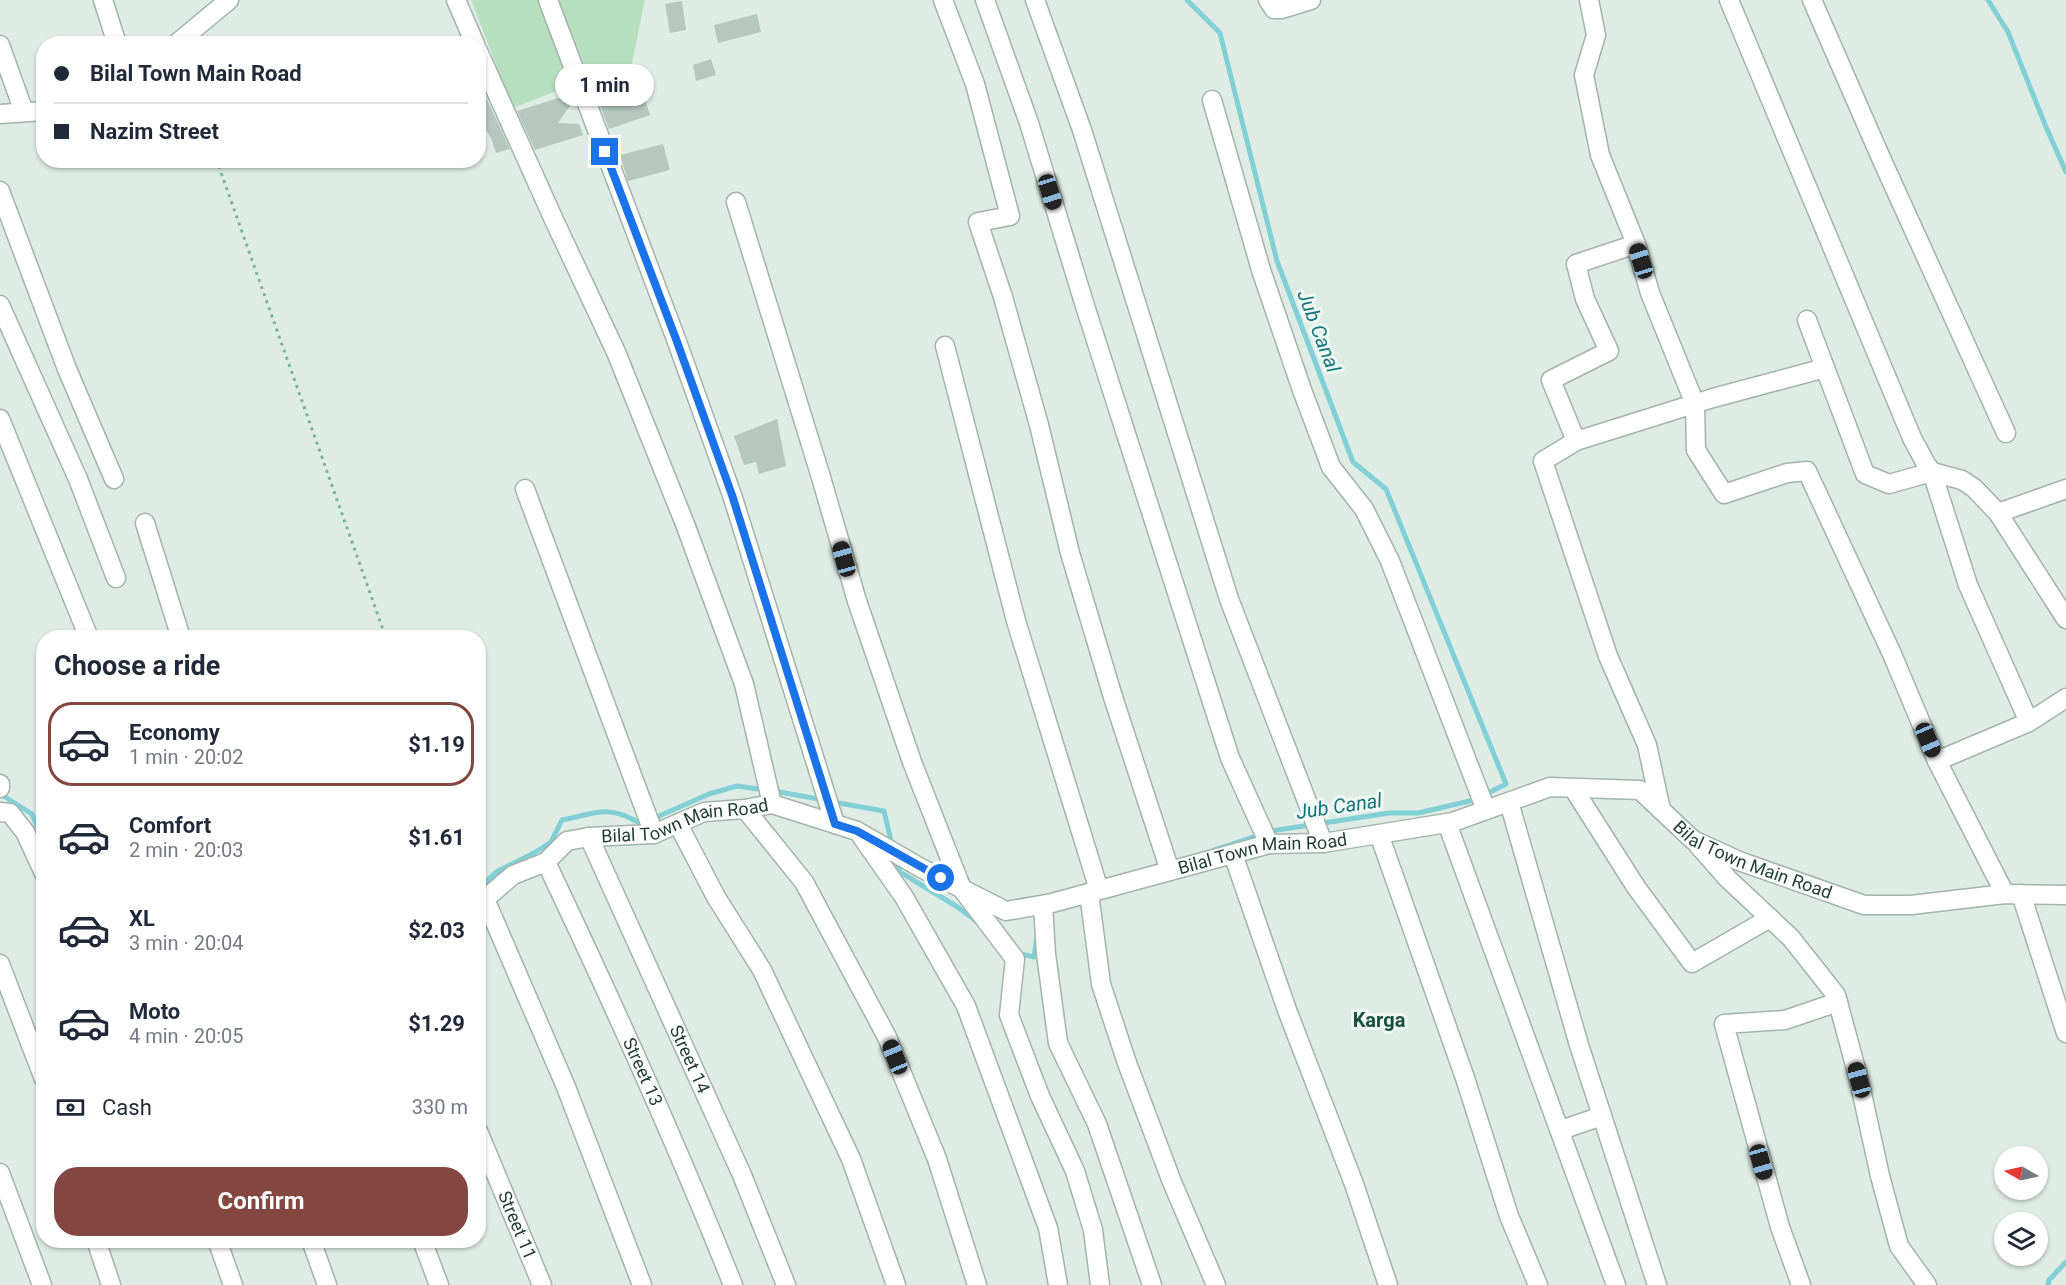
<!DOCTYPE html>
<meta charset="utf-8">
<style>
:root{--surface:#fff;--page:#f6f6f7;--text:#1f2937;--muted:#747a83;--line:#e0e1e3;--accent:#834640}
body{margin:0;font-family:Roboto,sans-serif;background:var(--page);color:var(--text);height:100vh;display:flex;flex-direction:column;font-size:22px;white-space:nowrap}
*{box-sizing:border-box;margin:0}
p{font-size:20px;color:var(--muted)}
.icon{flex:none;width:33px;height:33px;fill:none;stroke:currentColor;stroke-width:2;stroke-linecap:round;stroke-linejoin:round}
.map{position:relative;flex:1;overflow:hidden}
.panel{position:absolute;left:36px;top:630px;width:450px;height:618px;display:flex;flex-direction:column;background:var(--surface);border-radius:24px;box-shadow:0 2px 4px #0004}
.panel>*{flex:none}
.banner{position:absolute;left:36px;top:36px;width:450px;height:132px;border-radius:24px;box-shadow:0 2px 4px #0004;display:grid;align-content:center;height:132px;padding:0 18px;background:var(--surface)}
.needle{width:39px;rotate:279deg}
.buttons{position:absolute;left:1994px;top:1146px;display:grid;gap:12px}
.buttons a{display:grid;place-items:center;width:54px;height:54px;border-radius:50%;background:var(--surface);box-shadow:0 2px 4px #0004;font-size:30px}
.end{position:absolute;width:27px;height:27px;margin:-14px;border:8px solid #1a73e8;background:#fff;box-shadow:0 0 0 3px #fff}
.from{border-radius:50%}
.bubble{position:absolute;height:42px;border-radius:21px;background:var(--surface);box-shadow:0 2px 4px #0004;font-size:20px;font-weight:700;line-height:42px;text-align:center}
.car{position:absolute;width:18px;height:36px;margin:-18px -9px;border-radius:8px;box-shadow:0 0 4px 2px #0007;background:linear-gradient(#222 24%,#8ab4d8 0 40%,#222 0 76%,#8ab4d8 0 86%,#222 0)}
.banner b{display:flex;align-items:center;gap:21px;height:57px;font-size:22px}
.banner b+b{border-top:2px solid var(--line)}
.banner i{width:15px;height:15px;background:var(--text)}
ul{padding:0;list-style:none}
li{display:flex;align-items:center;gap:18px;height:84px;margin:0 12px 9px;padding:0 6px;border:3px solid transparent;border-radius:24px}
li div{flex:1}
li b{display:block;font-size:22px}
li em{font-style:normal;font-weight:700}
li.active{border-color:var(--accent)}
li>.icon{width:54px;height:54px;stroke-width:1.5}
h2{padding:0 18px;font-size:27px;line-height:72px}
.pay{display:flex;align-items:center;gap:15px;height:66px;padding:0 18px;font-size:22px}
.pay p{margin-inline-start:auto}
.cta{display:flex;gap:12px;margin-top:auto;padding:12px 18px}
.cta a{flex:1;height:69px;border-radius:24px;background:var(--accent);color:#fff;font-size:24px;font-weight:700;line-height:69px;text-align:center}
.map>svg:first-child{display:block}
.green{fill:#b6dfbe}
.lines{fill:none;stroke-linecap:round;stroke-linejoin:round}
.stream{stroke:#82d0d6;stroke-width:5}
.building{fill:#b5c7be}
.minor-casing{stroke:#a2b4ac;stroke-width:21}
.path{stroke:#7db29d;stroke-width:3;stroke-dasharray:3 4.5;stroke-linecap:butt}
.minor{stroke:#fff;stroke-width:18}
.route{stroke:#1a73e8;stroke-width:8}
.labels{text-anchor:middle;stroke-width:6;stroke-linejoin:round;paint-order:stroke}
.street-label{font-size:18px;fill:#1f3e33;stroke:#f0f8f4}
.water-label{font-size:20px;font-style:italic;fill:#14757e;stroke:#f0f8f4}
.neighbourhood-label{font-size:20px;font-weight:bold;fill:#19513f;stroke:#f0f8f4}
</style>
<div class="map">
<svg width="2066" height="1285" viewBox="0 0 2066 1285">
<rect width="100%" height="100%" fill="#dfece5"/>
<path class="green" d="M471,0H541L574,84L513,108Z
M554,0H645L629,77L590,96Z"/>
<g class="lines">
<path class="stream" d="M1187,0L1220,33L1277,261L1353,462L1386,489L1506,784L1474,800L1418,813H1389L1271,831L1214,850
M1988,0L2008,32L2046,127L2066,172
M774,791L824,800
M0,796L2,795L32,814L44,843
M833,802L884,811L892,845
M896,859L900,872L956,906L979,923
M478,888L498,871L534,853L551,842L562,820C597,813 610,804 641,824L709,794L737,786L765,790
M1016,953L1034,957L1037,936
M2048,1285L2049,1280L2066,1262"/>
</g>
<path class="building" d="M682,1L686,30L670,33L665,4Z
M757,14L761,32L718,43L714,25Z
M711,59L716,75L696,81L693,65Z
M478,80L510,149L496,153L491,138L478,117Z
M641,86L650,115L609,129L598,100Z
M571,94L574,100L558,123L579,124L583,135L535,150L517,111Z
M663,144L670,170L628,181L620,155Z
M777,419L786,466L759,474L756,462L744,465L734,436Z"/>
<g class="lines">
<defs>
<g id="minor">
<path d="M103,0L117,44"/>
<path d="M456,0L475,44"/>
<path d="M548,0L676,339L732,495L835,824"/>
<path d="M943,0L975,84L1010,216L978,222L1003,297L1039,425L1070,553L1113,697L1170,871"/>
<path d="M985,0L1029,123L1085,306L1230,758L1269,844"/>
<path d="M1035,0L1082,130L1229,599L1323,843"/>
<path d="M1268,0L1274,9H1282L1311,0"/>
<path d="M1589,0L1596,35L1584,75L1600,155L1636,244L1576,264L1585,299L1609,351L1551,380L1576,441L1543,461L1608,656L1647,745L1661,810"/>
<path d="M1729,0L1912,438L1926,464L1932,472L1962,480L1974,488L1998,513L2066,619"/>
<path d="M1812,0L1881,158L2006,433"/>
<path d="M176,44L229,0"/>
<path d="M0,45L24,112"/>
<path d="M478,51L554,220L616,352L685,524L744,684L772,804"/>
<path d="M1212,100L1261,270L1302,390L1331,467L1364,509L1390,561L1486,810"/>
<path d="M0,114L44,111"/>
<path d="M0,191L67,369L114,479"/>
<path d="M736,202L820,474L857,601L912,762L962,889L1015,959L1009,1015L1040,1096L1075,1171L1093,1230L1100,1285"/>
<path d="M1636,244L1650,293L1695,404L1696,450L1724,494L1787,473L1807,471L1892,654L1937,761"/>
<path d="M0,305L78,479L116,578"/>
<path d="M1807,320L1865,474L1889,484L1932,472L1968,585L2029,722"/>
<path d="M945,346L1016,621L1099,890"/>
<path d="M0,419L89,638"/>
<path d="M1576,441L1713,398L1825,368"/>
<path d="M525,489L654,834"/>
<path d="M1998,513L2066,489"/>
<path d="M145,523L181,638"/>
<path d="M0,784V788"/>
<path d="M1573,788L1636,887L1692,963L1770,918"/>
<path d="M1509,802L1579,1045L1657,1285"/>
<path d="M745,809L804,882L887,1037L937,1159L977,1285"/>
<path d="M0,812L10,813L25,832L44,873"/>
<path d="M1447,823L1616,1285"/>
<path d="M678,824L716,897L762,970L851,1159L896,1285"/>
<path d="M1379,834L1465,1078L1509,1216L1538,1285"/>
<path id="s1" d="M589,837L742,1175L786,1285"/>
<path d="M862,837L904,897L966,1006L1048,1228L1058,1285"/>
<path d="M1698,845L1728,879L1791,938L1836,995L1859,1080L1880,1176L1899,1246L1927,1285"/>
<path d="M1233,854L1287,1010L1354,1184L1388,1285"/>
<path id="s2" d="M546,862C612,1001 676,1142 733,1285"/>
<path d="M1089,893L1101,984L1127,1063L1172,1182L1216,1285"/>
<path d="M2005,894L1937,761L2029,722L2066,698"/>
<path d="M2021,894L2066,1033"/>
<path d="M485,899L566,1087L642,1285"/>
<path id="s3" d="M478,905L513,875L546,862L567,841L589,837L654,834L704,812L745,809L772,804L857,831L921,868L1006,911L1052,903L1269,844L1323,843L1453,822L1550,787L1640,790L1693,840L1739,861L1864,905H1911L2005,894L2066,895"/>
<path d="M1043,905L1046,954L1058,1043L1097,1124L1152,1285"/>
<path d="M0,964L44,1079"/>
<path d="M1561,1130L1602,1116"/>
<path id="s4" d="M478,1131L542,1285"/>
<path d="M0,1173L42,1285"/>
<path d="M96,1240L111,1285"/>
<path d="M217,1240L233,1285"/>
<path d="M311,1240L327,1285"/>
<path d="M422,1240L439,1285"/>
<path d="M1801,1285L1780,1227L1724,1024L1785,1020L1838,1002"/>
</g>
</defs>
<use href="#minor" class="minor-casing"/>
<path class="path" d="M198,160L218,164L386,638"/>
<use href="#minor" class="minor"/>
</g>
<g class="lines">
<path class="route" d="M605,152L676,339L732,495L835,824L857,831L941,878"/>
</g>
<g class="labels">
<g class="street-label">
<text dy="6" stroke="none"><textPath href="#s3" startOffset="232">Bilal Town Main Road</textPath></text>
<text dy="6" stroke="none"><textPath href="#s3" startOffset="844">Bilal Town Main Road</textPath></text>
<text dy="6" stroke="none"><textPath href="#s3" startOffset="1366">Bilal Town Main Road</textPath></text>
<text dy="6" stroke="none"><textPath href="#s1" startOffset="244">Street 14</textPath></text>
<text dy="6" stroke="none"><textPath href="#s2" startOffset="231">Street 13</textPath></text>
<text dy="6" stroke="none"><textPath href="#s4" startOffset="102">Street 11</textPath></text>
</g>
<g class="water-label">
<text transform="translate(1319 331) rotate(69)" y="7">Jub Canal</text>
<text transform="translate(1339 806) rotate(-8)" y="7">Jub Canal</text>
</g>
<g class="neighbourhood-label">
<text x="1379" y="1027">Karga</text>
</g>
</g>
</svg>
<div class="buttons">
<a><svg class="needle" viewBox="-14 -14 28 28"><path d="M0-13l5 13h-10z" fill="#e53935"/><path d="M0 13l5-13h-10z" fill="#747a83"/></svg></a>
<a><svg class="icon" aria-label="layers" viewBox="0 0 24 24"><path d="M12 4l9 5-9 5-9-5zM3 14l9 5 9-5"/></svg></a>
</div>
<i class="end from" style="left:941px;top:878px"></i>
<i class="end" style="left:605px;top:152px"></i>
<div class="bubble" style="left:555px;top:64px;width:99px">1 min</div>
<i class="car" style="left:1050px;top:192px;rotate:163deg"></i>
<i class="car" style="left:1641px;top:261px;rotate:343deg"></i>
<i class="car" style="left:844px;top:559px;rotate:344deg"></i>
<i class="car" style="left:1928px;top:740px;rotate:157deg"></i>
<i class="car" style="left:895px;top:1057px;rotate:338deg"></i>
<i class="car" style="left:1859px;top:1080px;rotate:345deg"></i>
<i class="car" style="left:1761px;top:1162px;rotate:164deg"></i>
<div class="banner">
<b><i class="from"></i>Bilal Town Main Road</b>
<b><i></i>Nazim Street</b>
</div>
<section class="panel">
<h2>Choose a ride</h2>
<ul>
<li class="active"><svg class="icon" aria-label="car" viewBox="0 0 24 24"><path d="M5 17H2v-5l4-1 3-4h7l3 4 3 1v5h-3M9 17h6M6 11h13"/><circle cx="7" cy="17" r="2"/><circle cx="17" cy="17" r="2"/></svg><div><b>Economy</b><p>1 min · 20:02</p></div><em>$1.19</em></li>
<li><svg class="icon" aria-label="car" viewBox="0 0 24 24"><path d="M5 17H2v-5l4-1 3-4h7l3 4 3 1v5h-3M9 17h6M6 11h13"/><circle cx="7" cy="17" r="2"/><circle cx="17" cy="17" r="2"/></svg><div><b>Comfort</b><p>2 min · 20:03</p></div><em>$1.61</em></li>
<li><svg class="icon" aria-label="car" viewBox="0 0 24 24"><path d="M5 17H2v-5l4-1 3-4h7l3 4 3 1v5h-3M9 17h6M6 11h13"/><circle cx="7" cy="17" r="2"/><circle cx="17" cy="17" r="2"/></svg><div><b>XL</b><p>3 min · 20:04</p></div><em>$2.03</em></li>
<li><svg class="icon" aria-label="car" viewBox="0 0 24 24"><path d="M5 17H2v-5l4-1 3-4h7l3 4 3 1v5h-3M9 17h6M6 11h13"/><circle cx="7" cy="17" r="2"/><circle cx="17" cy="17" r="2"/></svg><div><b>Moto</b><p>4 min · 20:05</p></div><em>$1.29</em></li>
</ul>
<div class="pay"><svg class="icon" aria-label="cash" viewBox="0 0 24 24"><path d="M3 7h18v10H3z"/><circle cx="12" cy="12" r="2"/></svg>Cash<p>330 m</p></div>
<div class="cta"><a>Confirm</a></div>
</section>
</div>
